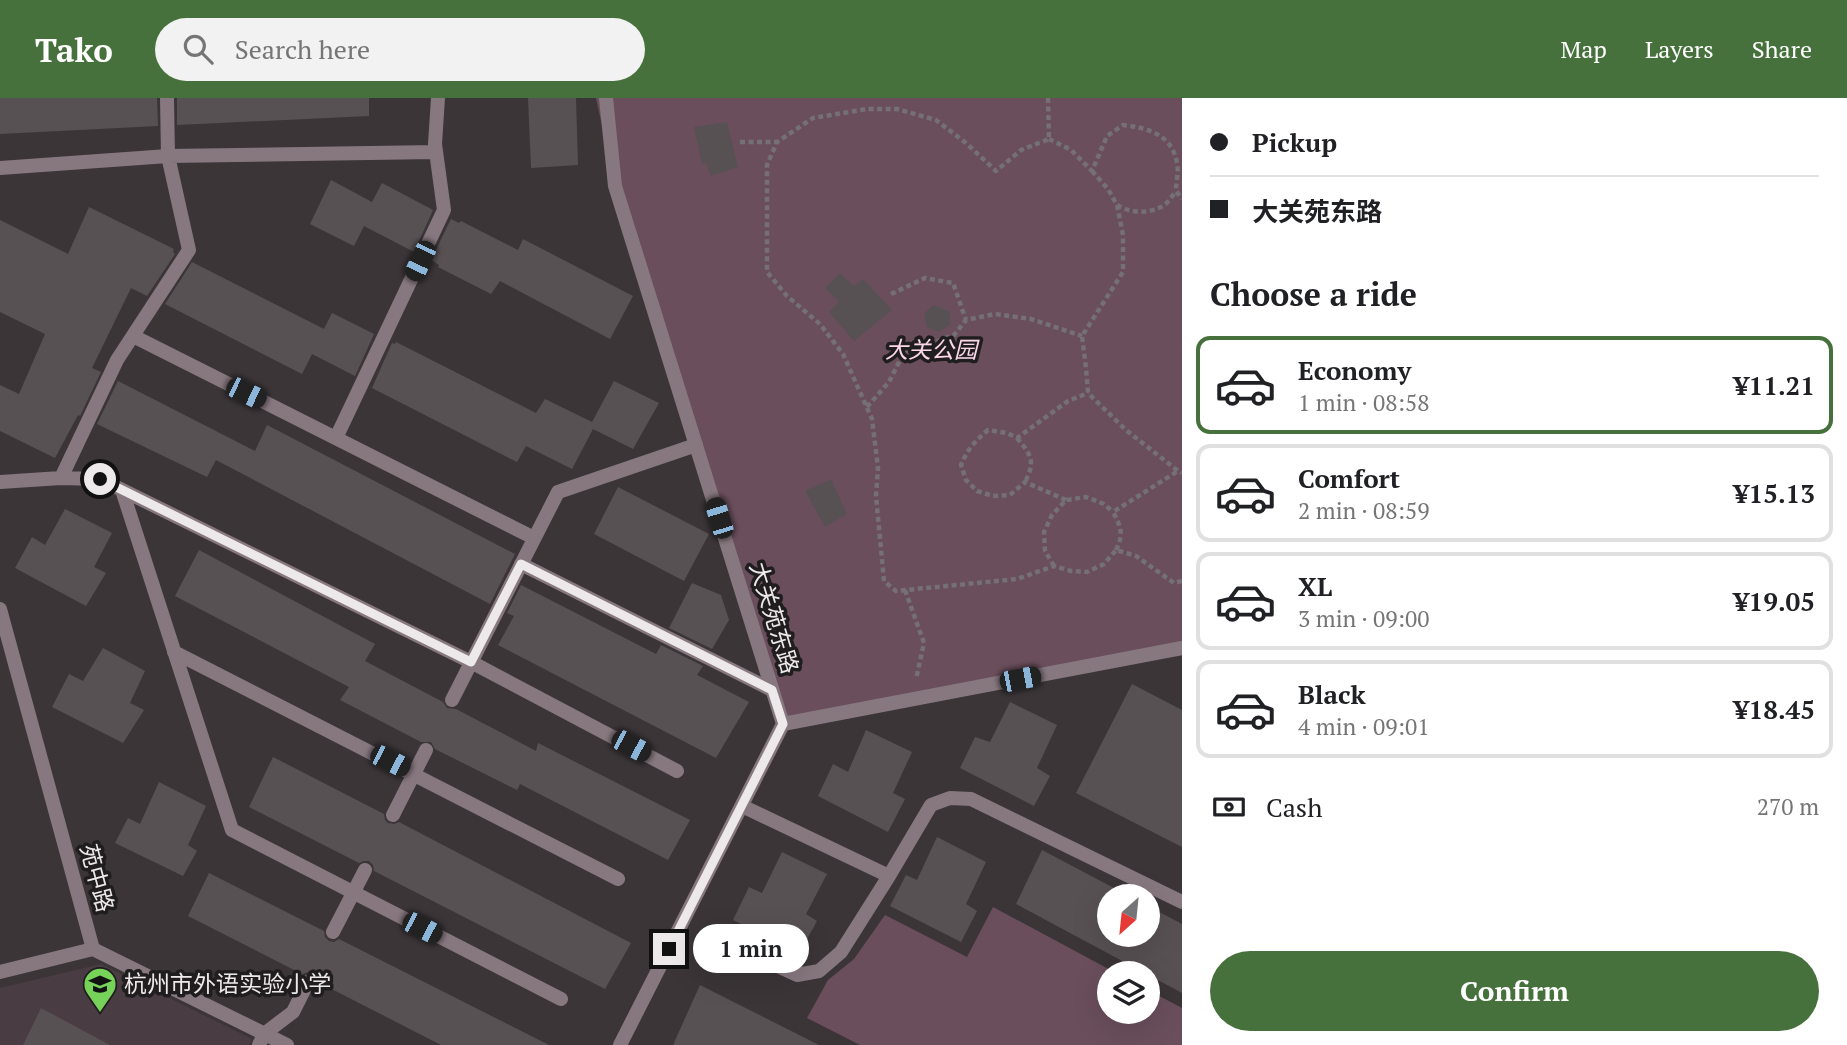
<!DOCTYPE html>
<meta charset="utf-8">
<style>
:root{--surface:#fff;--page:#f2f2f2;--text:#202124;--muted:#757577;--line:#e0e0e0;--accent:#47713c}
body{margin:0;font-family:"PT Serif","Noto Sans SC",serif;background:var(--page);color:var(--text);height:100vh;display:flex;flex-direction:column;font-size:26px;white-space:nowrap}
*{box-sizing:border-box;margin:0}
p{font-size:23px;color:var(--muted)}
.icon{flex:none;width:38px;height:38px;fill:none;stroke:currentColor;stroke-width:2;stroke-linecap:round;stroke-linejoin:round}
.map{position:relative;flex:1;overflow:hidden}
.side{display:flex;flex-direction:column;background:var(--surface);width:665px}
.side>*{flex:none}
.hud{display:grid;align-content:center;height:154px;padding:0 28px;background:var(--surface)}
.needle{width:46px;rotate:207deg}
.tools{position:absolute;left:1097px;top:786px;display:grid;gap:14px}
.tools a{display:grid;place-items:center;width:63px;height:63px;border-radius:50%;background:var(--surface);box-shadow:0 7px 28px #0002;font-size:35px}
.end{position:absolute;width:32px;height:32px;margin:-16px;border:9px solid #ede9eb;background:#111;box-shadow:0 0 0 4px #111}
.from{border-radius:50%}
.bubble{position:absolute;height:49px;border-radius:24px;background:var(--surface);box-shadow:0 7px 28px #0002;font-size:23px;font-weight:600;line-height:49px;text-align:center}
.car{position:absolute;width:21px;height:42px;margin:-21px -10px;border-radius:9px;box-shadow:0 0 5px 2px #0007;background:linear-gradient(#222 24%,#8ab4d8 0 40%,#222 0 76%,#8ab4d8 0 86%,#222 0)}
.hud b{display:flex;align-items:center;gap:24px;height:66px;font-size:26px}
.hud b+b{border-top:2px solid var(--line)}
.hud i{width:18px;height:18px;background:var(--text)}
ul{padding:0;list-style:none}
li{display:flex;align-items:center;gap:21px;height:98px;margin:0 14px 10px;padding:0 14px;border:4px solid var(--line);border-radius:14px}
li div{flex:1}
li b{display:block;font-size:26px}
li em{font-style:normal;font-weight:600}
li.selected{border-color:var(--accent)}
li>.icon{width:63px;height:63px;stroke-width:1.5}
h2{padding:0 28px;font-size:32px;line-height:84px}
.pay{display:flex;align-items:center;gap:18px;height:77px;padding:0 28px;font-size:26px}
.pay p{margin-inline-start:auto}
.action{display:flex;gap:14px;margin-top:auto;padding:14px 28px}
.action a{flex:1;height:80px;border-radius:42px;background:var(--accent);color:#fff;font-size:28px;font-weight:600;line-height:80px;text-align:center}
header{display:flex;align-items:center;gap:42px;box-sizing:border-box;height:98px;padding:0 35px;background:var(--accent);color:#fff}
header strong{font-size:33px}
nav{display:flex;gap:38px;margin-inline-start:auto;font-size:24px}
.search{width:490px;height:63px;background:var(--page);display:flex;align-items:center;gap:18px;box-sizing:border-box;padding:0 24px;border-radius:38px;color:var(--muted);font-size:26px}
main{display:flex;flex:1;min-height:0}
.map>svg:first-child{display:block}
.built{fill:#493c42}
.green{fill:#6a4e5c}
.building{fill:#585154}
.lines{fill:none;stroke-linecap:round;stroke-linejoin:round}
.path{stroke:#757073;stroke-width:4.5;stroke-dasharray:5 3.5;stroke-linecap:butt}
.service{stroke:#87787f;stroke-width:14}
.minor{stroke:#87787f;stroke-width:14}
.route{stroke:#ede9eb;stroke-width:9}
.labels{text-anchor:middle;stroke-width:7;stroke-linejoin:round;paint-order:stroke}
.park-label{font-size:23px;font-style:italic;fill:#fcd7e8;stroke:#201d1f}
.street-label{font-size:23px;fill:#ede9eb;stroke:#201d1f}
.poi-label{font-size:23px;fill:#ede9eb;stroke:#201d1f;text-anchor:start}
</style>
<header>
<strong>Tako</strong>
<div class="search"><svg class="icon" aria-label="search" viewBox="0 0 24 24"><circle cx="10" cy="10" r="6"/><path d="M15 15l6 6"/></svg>Search here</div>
<nav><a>Map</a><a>Layers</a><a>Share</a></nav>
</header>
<main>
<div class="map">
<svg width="1182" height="947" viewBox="0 0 1182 947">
<rect width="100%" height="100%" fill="#3b3538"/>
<path class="built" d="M101,866L252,941L249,947H0V890Z"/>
<path class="green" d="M596,0H1182V550L783,626L615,88Z
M993,809L1116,875H1110V914H1148V892L1182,910V947H860L807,920L828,882L854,861L885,817L967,859Z"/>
<path class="building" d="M0,0H157L158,28L0,36Z
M177,0H369V18L177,27Z
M528,0H576L578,67L531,70Z
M727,24L738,69L711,78L706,65L702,66L694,29Z
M331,82L372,104L382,85L433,112L414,154L364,128L354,148L310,126Z
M89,109L174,151L173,154L175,156L147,198L131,190L92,270L101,274L80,318L78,317L55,360L0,333V287L19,296L45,236L0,214V122L68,156Z
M451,121L459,125L461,123L518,152L523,141L633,198L610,241L500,183L491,196L438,169L439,167L431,162Z
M192,164L324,231L332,215L374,236L355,278L312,256L302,276L165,206Z
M840,175L854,188L863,181L892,212L854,243L829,214L839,204L825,190Z
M934,207L950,214V227L939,234L927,229L924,215Z
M396,244L536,315L545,301L592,324L614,283L659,305L633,351L593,331L572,371L526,348L517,364L372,290L392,245L395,246Z
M118,283L255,353L267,327L515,456L490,506L216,362L207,379L97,326Z
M831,381L847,416L825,429L805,393Z
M618,389L709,436L684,483L594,436Z
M65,411L112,435L94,469L106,475L86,508L15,470L32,439L45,447Z
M199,452L375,546L365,563L443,604L447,610L456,611L536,653L538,645L690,722L668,762L520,686L517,692L435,651L431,644H421L340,602L349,589L175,498Z
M692,485L721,497L729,522L712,551L669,530Z
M521,487L656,556L661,547L703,568L697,577L749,604L716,660L498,547L514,518L507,515Z
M103,550L145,573L130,605L144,612L123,645L52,609L69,576L83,583Z
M1132,586L1182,612V749L1076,695Z
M1010,604L1057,627L1037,670L1050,678L1034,708L960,670L975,639L990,644Z
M866,632L912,654L893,695L905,701L888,734L818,698L833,666L848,674Z
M273,659L384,716L385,722L388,725L394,726L399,724L631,845L605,891L374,773L373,767L369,763H364L359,765L249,709Z
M159,684L206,708L188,747L197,753L183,778L115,745L128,720L140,726Z
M937,739L986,764L966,806L977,813L961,844L890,808L906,777L917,782Z
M1042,752L1129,798H1110V836H1148V808L1182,826V895L1016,806Z
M782,754L827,776L806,816L817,823L800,854L733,822L749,789L762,795Z
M209,775L324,833L325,839L329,843L334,844L339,841L549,947H441L318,884L316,879L313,876L308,874L302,876L188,818Z
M700,887L819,947H673Z
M41,910L110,947H23Z"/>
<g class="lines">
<path class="path" d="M1048,0L1049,41L1021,52L996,73L966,45L936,22L897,11H867L813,20L777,44L767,67V174L787,198L820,226L843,256L872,321L878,370L876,398L884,483L896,493L1017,481L1054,468L1071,473L1087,474L1104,466L1116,452L1136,458L1174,485L1182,483
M1049,41L1071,52L1092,73L1107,38L1123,27C1149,30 1172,37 1177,65C1179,73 1176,84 1176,93L1182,101
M740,44H777
M1092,73L1108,91L1117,107L1123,137V174L1082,238L1086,270L1088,295L1126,332L1178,373L1182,375
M1117,107C1130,115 1147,116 1161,109C1167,107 1172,98 1176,93
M891,196L925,180L953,185L966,222
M867,309L889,284L904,254L920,245L938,243L954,237L966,222L995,216L1031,221L1082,238
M1017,340C1031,357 1036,363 1025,384
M1066,402L1025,384L1010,397L993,398L977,393L966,382L961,367C967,352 975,343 988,332L1007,335L1017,340L1068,303L1088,295
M1116,452C1124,437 1121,428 1113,414L1178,373
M1054,468L1045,453L1044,434L1052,417L1066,402L1086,399L1104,406L1113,414
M905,492L924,545L916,581"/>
<path class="service" d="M0,70L168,58L436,54
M133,238L534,440
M336,340L444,112L435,46L438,0
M61,380L117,262L189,152L168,58L167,0
M0,384L61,380L100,381L471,564L677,673
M122,392L232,732L561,901
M521,466L772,592
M174,554L618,781
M452,602L558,394L696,347
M742,708L889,778
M393,717L426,652
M333,834L365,772
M739,850L797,877L819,873L841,854L889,778L931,707L950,700L971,701L1182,804
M259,947L264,936L293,914L308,884"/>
<path class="minor" d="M606,0L615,88L783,626L620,947
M0,511L93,851L287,947
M783,626L1182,550
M0,874L93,851"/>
</g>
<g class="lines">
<path class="route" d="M100,381L471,564L521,466L772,592L783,626L669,851"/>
</g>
<defs>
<symbol id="school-pin" viewBox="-11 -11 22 30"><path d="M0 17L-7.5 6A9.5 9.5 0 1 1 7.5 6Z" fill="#77d259" stroke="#201d1f"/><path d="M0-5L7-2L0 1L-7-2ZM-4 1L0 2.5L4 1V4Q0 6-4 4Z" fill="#111"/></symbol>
</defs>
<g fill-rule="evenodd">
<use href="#school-pin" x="81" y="867" width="38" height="52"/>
</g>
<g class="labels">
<g class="park-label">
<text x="931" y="260">大关公园</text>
</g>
<g class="street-label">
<text transform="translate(774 520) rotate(73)" y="8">大关苑东路</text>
<text transform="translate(97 780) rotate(75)" y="8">苑中路</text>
</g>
<g class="poi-label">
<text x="124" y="894">杭州市外语实验小学</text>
</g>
</g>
</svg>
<div class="tools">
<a><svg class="needle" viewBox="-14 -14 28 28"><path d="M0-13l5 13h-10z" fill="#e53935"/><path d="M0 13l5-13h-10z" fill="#757577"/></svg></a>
<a><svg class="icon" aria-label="layers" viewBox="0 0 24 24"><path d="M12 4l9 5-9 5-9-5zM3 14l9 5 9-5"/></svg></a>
</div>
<i class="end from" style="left:100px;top:381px"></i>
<i class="end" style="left:669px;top:851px"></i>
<div class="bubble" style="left:693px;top:826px;width:116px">1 min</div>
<i class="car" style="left:420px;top:163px;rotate:205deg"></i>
<i class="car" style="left:246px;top:295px;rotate:116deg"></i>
<i class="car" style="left:719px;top:420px;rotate:343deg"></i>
<i class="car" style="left:1020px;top:581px;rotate:79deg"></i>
<i class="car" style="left:631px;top:648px;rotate:118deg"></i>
<i class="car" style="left:390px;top:663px;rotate:117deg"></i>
<i class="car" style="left:422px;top:830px;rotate:117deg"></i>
</div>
<section class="side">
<div class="hud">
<b><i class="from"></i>Pickup</b>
<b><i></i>大关苑东路</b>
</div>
<h2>Choose a ride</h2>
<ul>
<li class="selected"><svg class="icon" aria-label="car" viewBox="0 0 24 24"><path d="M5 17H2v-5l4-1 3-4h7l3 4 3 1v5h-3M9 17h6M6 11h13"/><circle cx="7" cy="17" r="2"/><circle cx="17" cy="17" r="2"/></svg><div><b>Economy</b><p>1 min · 08:58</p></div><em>¥11.21</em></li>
<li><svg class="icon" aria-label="car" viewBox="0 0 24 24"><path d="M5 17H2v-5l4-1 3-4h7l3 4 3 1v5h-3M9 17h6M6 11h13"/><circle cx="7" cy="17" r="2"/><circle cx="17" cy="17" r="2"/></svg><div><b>Comfort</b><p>2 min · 08:59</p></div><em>¥15.13</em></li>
<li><svg class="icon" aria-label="car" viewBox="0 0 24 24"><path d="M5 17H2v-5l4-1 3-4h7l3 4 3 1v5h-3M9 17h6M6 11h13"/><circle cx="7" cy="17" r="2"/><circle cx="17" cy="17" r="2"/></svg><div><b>XL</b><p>3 min · 09:00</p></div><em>¥19.05</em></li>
<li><svg class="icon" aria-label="car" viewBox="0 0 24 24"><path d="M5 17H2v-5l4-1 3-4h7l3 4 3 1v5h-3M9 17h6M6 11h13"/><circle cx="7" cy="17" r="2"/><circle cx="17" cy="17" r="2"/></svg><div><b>Black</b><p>4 min · 09:01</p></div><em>¥18.45</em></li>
</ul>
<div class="pay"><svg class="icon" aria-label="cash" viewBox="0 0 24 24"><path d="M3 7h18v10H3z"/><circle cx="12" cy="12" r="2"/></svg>Cash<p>270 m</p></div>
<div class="action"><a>Confirm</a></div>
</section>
</main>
